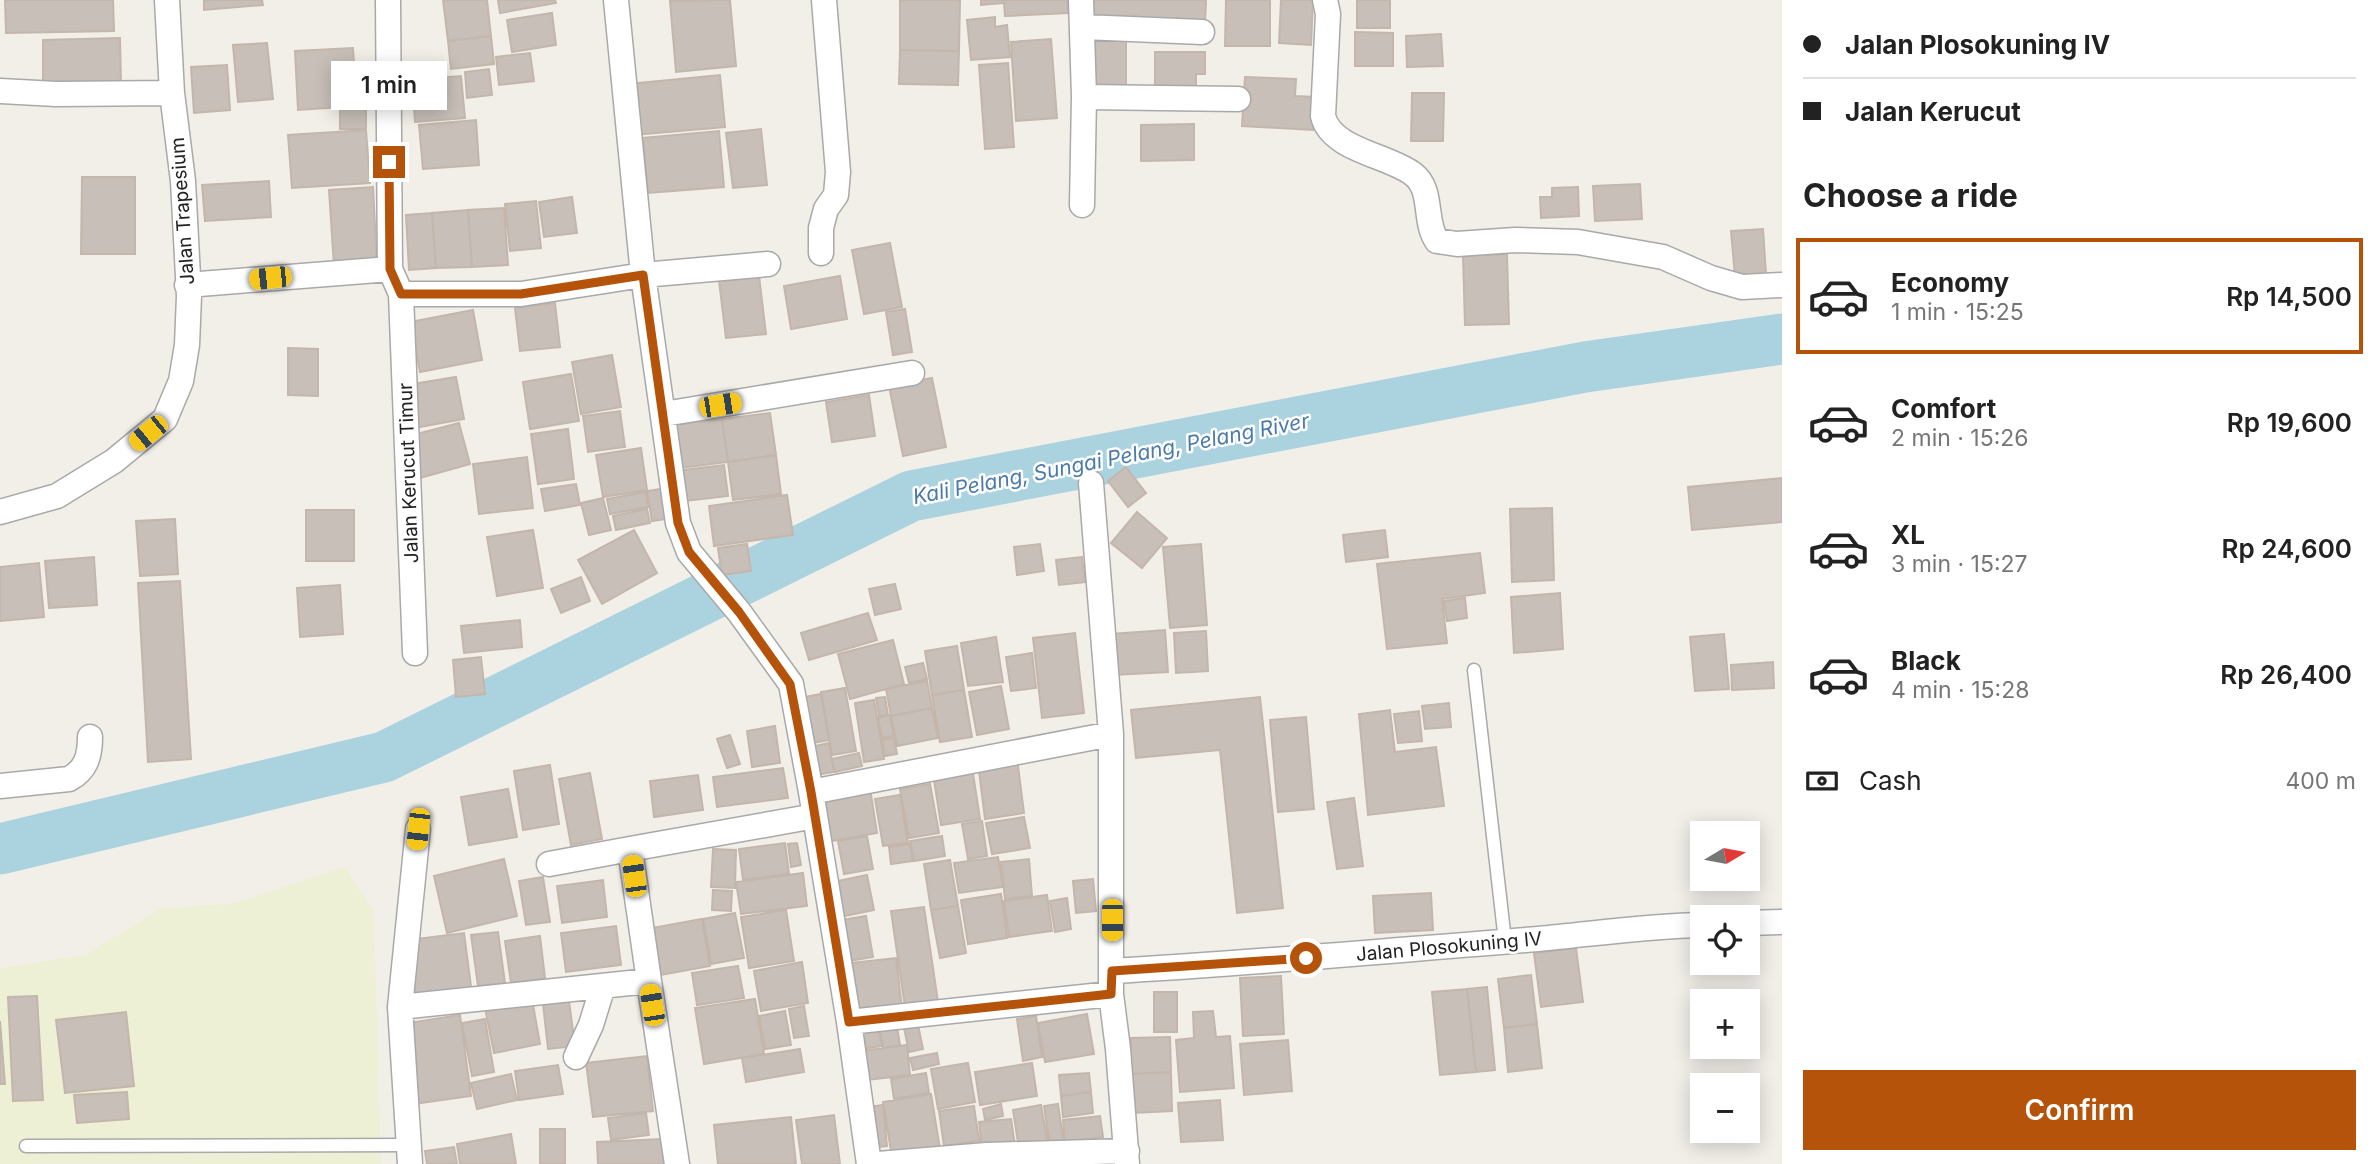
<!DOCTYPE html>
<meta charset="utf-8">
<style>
:root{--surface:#fff;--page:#f2f2f2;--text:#222;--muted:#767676;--line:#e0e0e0;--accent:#b45309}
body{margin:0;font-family:Inter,sans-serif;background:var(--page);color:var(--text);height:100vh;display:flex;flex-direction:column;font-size:26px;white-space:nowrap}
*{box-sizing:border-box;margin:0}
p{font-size:23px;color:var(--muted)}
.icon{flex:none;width:38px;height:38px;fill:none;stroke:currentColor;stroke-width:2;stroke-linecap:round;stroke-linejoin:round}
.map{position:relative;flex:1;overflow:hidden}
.sheet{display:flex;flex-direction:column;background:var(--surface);width:595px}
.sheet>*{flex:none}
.top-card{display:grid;align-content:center;height:154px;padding:0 21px;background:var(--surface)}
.needle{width:46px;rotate:80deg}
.fabs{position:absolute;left:1690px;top:821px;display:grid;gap:14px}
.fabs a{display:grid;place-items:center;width:70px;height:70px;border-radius:0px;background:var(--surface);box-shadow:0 4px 18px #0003;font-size:35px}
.end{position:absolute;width:32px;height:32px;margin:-16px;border:9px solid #b45309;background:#fff;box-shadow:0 0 0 4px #fff}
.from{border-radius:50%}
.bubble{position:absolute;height:49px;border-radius:0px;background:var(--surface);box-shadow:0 4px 18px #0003;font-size:23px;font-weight:600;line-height:49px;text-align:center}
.car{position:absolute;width:21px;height:42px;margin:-21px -10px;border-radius:9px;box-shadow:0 0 5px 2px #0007;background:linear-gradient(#f5c518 24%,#345 0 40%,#f5c518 0 76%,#345 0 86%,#f5c518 0)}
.top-card b{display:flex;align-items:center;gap:24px;height:66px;font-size:26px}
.top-card b+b{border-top:2px solid var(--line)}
.top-card i{width:18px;height:18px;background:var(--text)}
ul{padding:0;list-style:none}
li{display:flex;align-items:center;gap:21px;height:116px;margin:0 14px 10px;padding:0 7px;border:4px solid transparent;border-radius:0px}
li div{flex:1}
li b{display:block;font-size:26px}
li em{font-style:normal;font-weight:600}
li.active{border-color:var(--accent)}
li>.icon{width:63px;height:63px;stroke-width:1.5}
h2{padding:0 21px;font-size:32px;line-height:84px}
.pay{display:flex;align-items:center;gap:18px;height:77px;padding:0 21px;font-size:26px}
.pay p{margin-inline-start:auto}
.primary-button{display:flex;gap:14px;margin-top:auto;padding:14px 21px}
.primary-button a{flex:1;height:80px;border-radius:0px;background:var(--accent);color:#fff;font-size:28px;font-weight:600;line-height:80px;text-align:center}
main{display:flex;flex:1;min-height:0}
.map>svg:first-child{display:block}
.farmland{fill:#eef0d5}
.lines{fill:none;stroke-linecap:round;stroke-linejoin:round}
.river{stroke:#aad3df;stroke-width:51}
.building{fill:#c7bfb8;stroke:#c4b6ab;stroke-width:2}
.service-casing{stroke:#a9a9a9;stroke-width:15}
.minor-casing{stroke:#a9a9a9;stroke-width:27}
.service{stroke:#fff;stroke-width:12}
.minor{stroke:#fff;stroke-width:24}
.route{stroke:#b45309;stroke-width:9}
.labels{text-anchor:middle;stroke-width:5;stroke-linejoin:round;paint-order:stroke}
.street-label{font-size:19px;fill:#222;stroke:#fff}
.water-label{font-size:21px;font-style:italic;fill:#4a7aab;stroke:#fff}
</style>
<main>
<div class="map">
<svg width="1782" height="1164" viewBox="0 0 1782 1164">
<rect width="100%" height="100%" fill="#f2efe9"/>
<path class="farmland" d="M344,867L374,910L381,1164H0V968L85,955L160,909L236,903Z"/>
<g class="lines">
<path class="river" d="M0,849L384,757L911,496L1585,367L1782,339"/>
</g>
<path class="building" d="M5,0H113L114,31L6,33Z
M204,0H262L263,5L204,10Z
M443,0H487L491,36L448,41Z
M498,0H555L556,3L500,13Z
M730,0L736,66L676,72L670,1Z
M900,0H960L959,51L900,50Z
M981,0H1067L1068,13L1005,16L1004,3L981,5Z
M1084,0H1206L1205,23L1085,20Z
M1226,0H1270V46H1225Z
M1281,0H1313L1311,45L1279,43Z
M1357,0H1390V28H1357Z
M552,13L556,45L512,52L507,20Z
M995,17V27L1007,25L1010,57L971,60L967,20Z
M1355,32L1393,33V66H1355Z
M1441,34L1443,66L1407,67L1406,36Z
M491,36L494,64L451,69L448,41Z
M1126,36V88H1095L1094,37Z
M120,38L121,82L43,83V40Z
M1051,39L1057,118L1016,121L1011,42Z
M267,43L273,99L238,102L233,45Z
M353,48L357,106L298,110L295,51Z
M900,50L959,51L958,85L899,84Z
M1155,52H1205V74H1196V95H1155Z
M530,53L534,81L499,85L496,57Z
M1008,63L1014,147L985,149L979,65Z
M227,65L230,110L194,113L191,67Z
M489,69L492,95L467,98L465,72Z
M720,75L725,127L634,135L629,84Z
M461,76L465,118L415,122L412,80Z
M1245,77L1296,79L1295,96L1315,97L1313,130L1242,126Z
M1412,93H1444L1443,141H1411Z
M340,109H366V129H340Z
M476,120L479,165L423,169L419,125Z
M1194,124V160L1141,161V125Z
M761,129L767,185L733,188L726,133Z
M366,130L370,183L292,188L288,135Z
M719,131L724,187L648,193L643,138Z
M82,177H135V254H81Z
M269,181L271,217L205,221L202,185Z
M1640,184L1642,219L1595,221L1593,186Z
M373,187L377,264L334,266L329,190Z
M1578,187L1579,216L1541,218L1540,197H1552V188Z
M572,197L577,233L544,237L539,202Z
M536,201L541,248L510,251L505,204Z
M504,208L508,265L472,267L468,210Z
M468,210L472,267L436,268L432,213Z
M432,213L436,268L409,270L406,215Z
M1763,229L1766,274L1735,277L1731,231Z
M890,243L902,307L864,314L852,250Z
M1507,254L1509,324L1465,325L1463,256Z
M759,276L766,334L726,338L719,281Z
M840,276L847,319L791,329L784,286Z
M555,303L560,347L520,351L515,308Z
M905,309L912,352L893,355L886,312Z
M473,310L482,360L420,372L410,322Z
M288,348L318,349V396L288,395Z
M612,355L621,407L581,414L572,362Z
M571,374L579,421L530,429L523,382Z
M456,377L464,419L414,428L406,385Z
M932,378L946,447L903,456L889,386Z
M869,395L875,436L832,442L826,402Z
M620,411L625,447L588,452L583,416Z
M770,413L776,455L728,462L722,419Z
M722,419L728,462L681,468L675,425Z
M459,423L470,464L420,478L409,436Z
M568,429L574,479L538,484L531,434Z
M641,448L647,490L603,497L596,455Z
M776,455L781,494L733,500L728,462Z
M527,457L533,508L479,514L473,464Z
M724,465L728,496L686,501L682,470Z
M1126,467L1146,493L1128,507L1108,481Z
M1782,478V522L1692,530L1688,487Z
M576,484L580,505L545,511L541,489Z
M661,489L666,519L652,521L647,491Z
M646,492L648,507L610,514L607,499Z
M787,495L793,535L714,546L709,506Z
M603,498L611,530L589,535L581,503Z
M1552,508L1554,580L1512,582L1510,509Z
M647,509L650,523L616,530L613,516Z
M306,510H354V561H306Z
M1137,512L1167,538L1142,568L1111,543Z
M175,519L178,574L140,576L136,521Z
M533,530L543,588L497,596L487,537Z
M634,530L657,573L602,604L578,560Z
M1385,530L1388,557L1346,562L1343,535Z
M747,544L751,571L722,575L718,548Z
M1040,544L1044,571L1017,575L1014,547Z
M1201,544L1207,625L1170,628L1163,547Z
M1480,553L1485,593L1442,599L1447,643L1387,649L1377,564Z
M94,557L97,605L49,608L45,561Z
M1082,557L1085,582L1059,585L1056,560Z
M39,563L44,617L0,621V567Z
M581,577L590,601L561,613L551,589Z
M180,581L191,759L148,762L138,583Z
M895,584L901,609L875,615L869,589Z
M340,585L343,634L300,637L297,588Z
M1560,593L1563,649L1514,653L1511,597Z
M1465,598L1467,618L1447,621L1444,601Z
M868,613L877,640L809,660L801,633Z
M520,620L522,647L464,653L461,626Z
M1165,630L1168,672L1114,675L1111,634Z
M1206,631L1208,671L1176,673L1174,633Z
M1075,633L1084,713L1042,718L1033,638Z
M1724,634L1729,689L1695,691L1690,637Z
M996,637L1003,682L968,686L961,643Z
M893,640L904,684L850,699L838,654Z
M957,646L964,690L932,695L925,651Z
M1032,653L1036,688L1011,691L1006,657Z
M481,657L485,694L456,697L453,660Z
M1773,662L1774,688L1732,690L1731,665Z
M923,663L927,679L909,683L905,667Z
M927,681L932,708L891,716L886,689Z
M1001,686L1009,729L977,735L969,692Z
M845,688L856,751L832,755L821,692Z
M964,690L972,737L940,742L932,695Z
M821,694L829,740L803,745L794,699Z
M885,697L888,715L879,716L876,698Z
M1260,697L1283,908L1237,913L1220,750L1136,758L1131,710Z
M874,700L884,759L864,762L855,703Z
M1449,703L1451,727L1425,729L1422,706Z
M932,708L938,738L897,746L891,716Z
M1390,710L1395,752L1436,747L1444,806L1368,815L1359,714Z
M1419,711L1422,741L1398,743L1394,714Z
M890,715L894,736L882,738L878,718Z
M1306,717L1314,809L1278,812L1270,720Z
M775,726L780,763L752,767L747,731Z
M730,735L740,764L727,768L717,739Z
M894,738L897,754L885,756L882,740Z
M829,743L834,772L809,776L805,748Z
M859,753L862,766L835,772L832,759Z
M1017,758L1024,813L985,819L978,763Z
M550,765L559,824L523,830L514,771Z
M972,767L980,819L941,825L933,773Z
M783,768L788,798L717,807L713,777Z
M590,773L602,839L571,845L559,779Z
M698,775L703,810L654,817L650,781Z
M869,782L877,833L826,842L817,791Z
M930,784L939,833L909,838L900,789Z
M508,789L517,837L469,845L461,797Z
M900,795L908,843L883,846L875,799Z
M1354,798L1363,866L1337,869L1327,802Z
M1024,817L1030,848L992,854L986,823Z
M982,821L987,856L968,859L962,824Z
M867,836L873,869L844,874L838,841Z
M942,836L945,856L914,861L910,841Z
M785,843L789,874L743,880L739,849Z
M797,843L801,865L791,867L788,844Z
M910,844L913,861L891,864L889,847Z
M713,849L736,850L735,888L711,887Z
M998,857L1003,887L959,893L954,863Z
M504,859L517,916L447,933L434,876Z
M1029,859L1032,896L1005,899L1001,862Z
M950,860L958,906L931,910L924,864Z
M803,873L807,906L741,914L736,882Z
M867,875L874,910L835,918L828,883Z
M543,877L550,922L526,925L519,881Z
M1093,879L1096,911L1076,913L1073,881Z
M603,880L607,917L562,923L557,886Z
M713,890L732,891L731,911L712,910Z
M1431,893L1433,930L1375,933L1373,896Z
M1001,894L1007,938L968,944L961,900Z
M1047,895L1052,931L1009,937L1004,901Z
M1067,898L1071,929L1055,932L1050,901Z
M958,906L966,953L940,958L931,910Z
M924,907L938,1002L905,1007L891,911Z
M786,910L794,961L749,968L741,917Z
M735,913L744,958L711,964L703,919Z
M866,916L873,957L843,962L836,921Z
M702,919L710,966L660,975L652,928Z
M616,926L621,965L566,972L561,933Z
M498,932L505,983L478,986L471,935Z
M464,933L472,994L416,1001L408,940Z
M540,936L545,978L511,983L505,941Z
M1576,948L1583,1002L1541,1007L1534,953Z
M896,958L902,1008L849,1014L843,964Z
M802,962L808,1003L761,1011L754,971Z
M738,966L744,998L697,1005L692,973Z
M1531,975L1537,1024L1504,1028L1498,979Z
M1281,976L1284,1034L1243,1036L1240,978Z
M1487,987L1495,1070L1476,1072L1467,989Z
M1467,989L1476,1072L1440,1075L1432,992Z
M1154,992H1177V1032H1154Z
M37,996L43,1100L13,1101L8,997Z
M532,999L540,1044L494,1053L485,1008Z
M755,999L764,1054L704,1064L695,1008Z
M569,1001L575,1046L548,1049L543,1004Z
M804,1006L809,1036L794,1038L789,1009Z
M785,1011L791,1045L765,1049L759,1016Z
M1213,1011L1216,1037L1230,1036L1234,1088L1180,1092L1176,1040L1194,1038L1193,1012Z
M126,1012L134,1086L65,1093L56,1020Z
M1087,1014L1094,1054L1045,1062L1038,1023Z
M460,1015L471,1096L413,1104L402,1024Z
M1036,1016L1042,1057L1023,1061L1017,1019Z
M485,1019L494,1072L472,1076L462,1023Z
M917,1020L923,1049L909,1052L903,1023Z
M0,1021L5,1084H0Z
M896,1021L900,1045L883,1048L879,1024Z
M1537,1024L1542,1068L1508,1072L1504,1028Z
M879,1029L882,1046L854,1050L852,1033Z
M1170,1037L1171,1072L1131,1074V1038Z
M1288,1040L1292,1091L1244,1095L1240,1044Z
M907,1045L910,1075L858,1081L854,1052Z
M800,1049L804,1072L746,1082L742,1058Z
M937,1053L939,1064L913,1070L910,1058Z
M647,1056L653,1111L593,1117L586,1063Z
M968,1063L975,1102L938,1109L931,1069Z
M1032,1063L1037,1096L980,1105L975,1072Z
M558,1065L563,1094L519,1100L515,1071Z
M1171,1072L1172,1111L1132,1113L1131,1074Z
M926,1073L929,1093L894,1099L891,1079Z
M1089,1073L1091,1092L1061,1096L1059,1075Z
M511,1074L517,1100L477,1109L471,1083Z
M127,1092L129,1119L77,1123L74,1095Z
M1091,1092L1093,1113L1063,1117L1061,1096Z
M931,1094L940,1149L892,1157L883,1102Z
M1220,1100L1223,1140L1181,1142L1178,1103Z
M1001,1104L1003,1116L985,1120L983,1109Z
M1058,1104L1064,1145L1050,1147L1044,1106Z
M883,1105L887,1146L867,1148L862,1108Z
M1041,1105L1048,1145L1019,1149L1013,1110Z
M974,1106L979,1141L944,1146L939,1111Z
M646,1113L649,1135L611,1140L608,1118Z
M834,1115L840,1164H802L796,1120Z
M1100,1116L1103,1137L1065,1142L1063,1120Z
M791,1117L796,1164H718L714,1125Z
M1011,1119L1015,1146L982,1150L979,1122Z
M540,1129H565V1164H540Z
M511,1134L516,1164H460L457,1144Z
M663,1139L664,1164H598L597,1142Z
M454,1147L457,1164H427L425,1151Z"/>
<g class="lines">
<defs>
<path id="service" d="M1474,670L1505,941
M26,1146L410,1145"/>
<path id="minor" d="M388,0L390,269L401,294L415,653
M616,0L643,275L678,523L689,552L739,612L791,684L811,792L849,1022L869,1164
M1081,0L1084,97L1082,205
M1325,0L1328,14L1323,116C1331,150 1388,155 1413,174C1434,190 1423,221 1437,241L1457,244L1515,240L1578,242L1663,257L1711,278L1742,287L1782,285
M1083,27L1202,32
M0,91L56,94L172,93
M1084,97L1238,99
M821,253V228L826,209L836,195L838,172L824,0
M187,285L390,269
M401,294H521L643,275L768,264
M664,414L912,373
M1091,483L1111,734
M0,512L57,496L114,461L165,419L181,381L187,345L189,296L183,181L172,93L167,0
M0,786L69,779C86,770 90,756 90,737
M811,792L1111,734V994L1118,1049L1127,1164
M549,864L630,849
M1748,923L1782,922
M1112,971C1254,963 1396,950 1538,939C1593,934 1647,926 1703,925
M649,981L630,849L815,816
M400,1007L649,981L677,1164
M849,1022L1111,994
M576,1057L591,1025L603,986
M410,1164L400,1007L418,829
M878,1164L987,1155L1127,1151"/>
</defs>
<use href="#service" class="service-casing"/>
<use href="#minor" class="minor-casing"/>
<use href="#service" class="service"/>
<use href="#minor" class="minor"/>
</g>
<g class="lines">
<path class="route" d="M389,162L390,269L401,294H521L643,275L678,523L689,552L739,612L790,684L811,792L849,1022L1111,994L1112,971L1306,958"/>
</g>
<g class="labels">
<g class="street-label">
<text transform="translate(182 211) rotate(-94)" y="7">Jalan Trapesium</text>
<text transform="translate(408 473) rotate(-92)" y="7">Jalan Kerucut Timur</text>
<text transform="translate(1449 946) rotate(-5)" y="7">Jalan Plosokuning IV</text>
</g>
<g class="water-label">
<text transform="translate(1111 459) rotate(-11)" y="7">Kali Pelang, Sungai Pelang, Pelang River</text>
</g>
</g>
</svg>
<div class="fabs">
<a><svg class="needle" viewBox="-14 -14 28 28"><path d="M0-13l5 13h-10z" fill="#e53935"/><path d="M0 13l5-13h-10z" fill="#767676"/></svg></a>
<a><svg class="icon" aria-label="locate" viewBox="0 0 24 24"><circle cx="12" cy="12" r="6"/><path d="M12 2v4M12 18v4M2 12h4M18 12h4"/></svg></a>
<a>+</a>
<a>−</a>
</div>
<i class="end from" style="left:1306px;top:958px"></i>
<i class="end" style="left:389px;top:162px"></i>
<div class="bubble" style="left:331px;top:61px;width:116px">1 min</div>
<i class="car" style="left:270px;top:278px;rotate:264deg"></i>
<i class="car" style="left:720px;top:405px;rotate:81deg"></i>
<i class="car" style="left:148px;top:433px;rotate:231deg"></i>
<i class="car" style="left:418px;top:829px;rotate:186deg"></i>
<i class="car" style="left:634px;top:876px;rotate:352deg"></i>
<i class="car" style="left:1112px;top:920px;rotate:180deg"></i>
<i class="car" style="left:652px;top:1005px;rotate:351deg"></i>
</div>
<section class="sheet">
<div class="top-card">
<b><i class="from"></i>Jalan Plosokuning IV</b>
<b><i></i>Jalan Kerucut</b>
</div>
<h2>Choose a ride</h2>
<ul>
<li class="active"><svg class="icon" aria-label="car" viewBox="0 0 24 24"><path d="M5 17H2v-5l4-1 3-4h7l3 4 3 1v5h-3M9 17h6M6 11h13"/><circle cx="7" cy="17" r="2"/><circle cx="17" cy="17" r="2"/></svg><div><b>Economy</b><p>1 min · 15:25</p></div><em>Rp 14,500</em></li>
<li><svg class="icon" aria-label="car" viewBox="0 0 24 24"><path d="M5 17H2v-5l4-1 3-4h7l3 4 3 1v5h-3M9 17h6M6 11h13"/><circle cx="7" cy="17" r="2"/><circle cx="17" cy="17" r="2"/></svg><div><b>Comfort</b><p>2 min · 15:26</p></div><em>Rp 19,600</em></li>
<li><svg class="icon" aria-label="car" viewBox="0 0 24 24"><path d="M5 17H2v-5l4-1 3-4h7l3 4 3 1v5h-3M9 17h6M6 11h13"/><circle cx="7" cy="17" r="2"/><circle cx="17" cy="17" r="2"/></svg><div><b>XL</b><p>3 min · 15:27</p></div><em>Rp 24,600</em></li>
<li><svg class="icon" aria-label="car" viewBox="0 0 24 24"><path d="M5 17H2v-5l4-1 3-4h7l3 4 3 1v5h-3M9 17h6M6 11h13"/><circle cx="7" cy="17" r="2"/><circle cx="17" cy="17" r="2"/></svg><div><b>Black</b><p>4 min · 15:28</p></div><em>Rp 26,400</em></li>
</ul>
<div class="pay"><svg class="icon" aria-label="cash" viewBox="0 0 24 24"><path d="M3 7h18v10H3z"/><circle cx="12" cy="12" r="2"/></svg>Cash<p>400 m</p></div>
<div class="primary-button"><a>Confirm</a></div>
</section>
</main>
